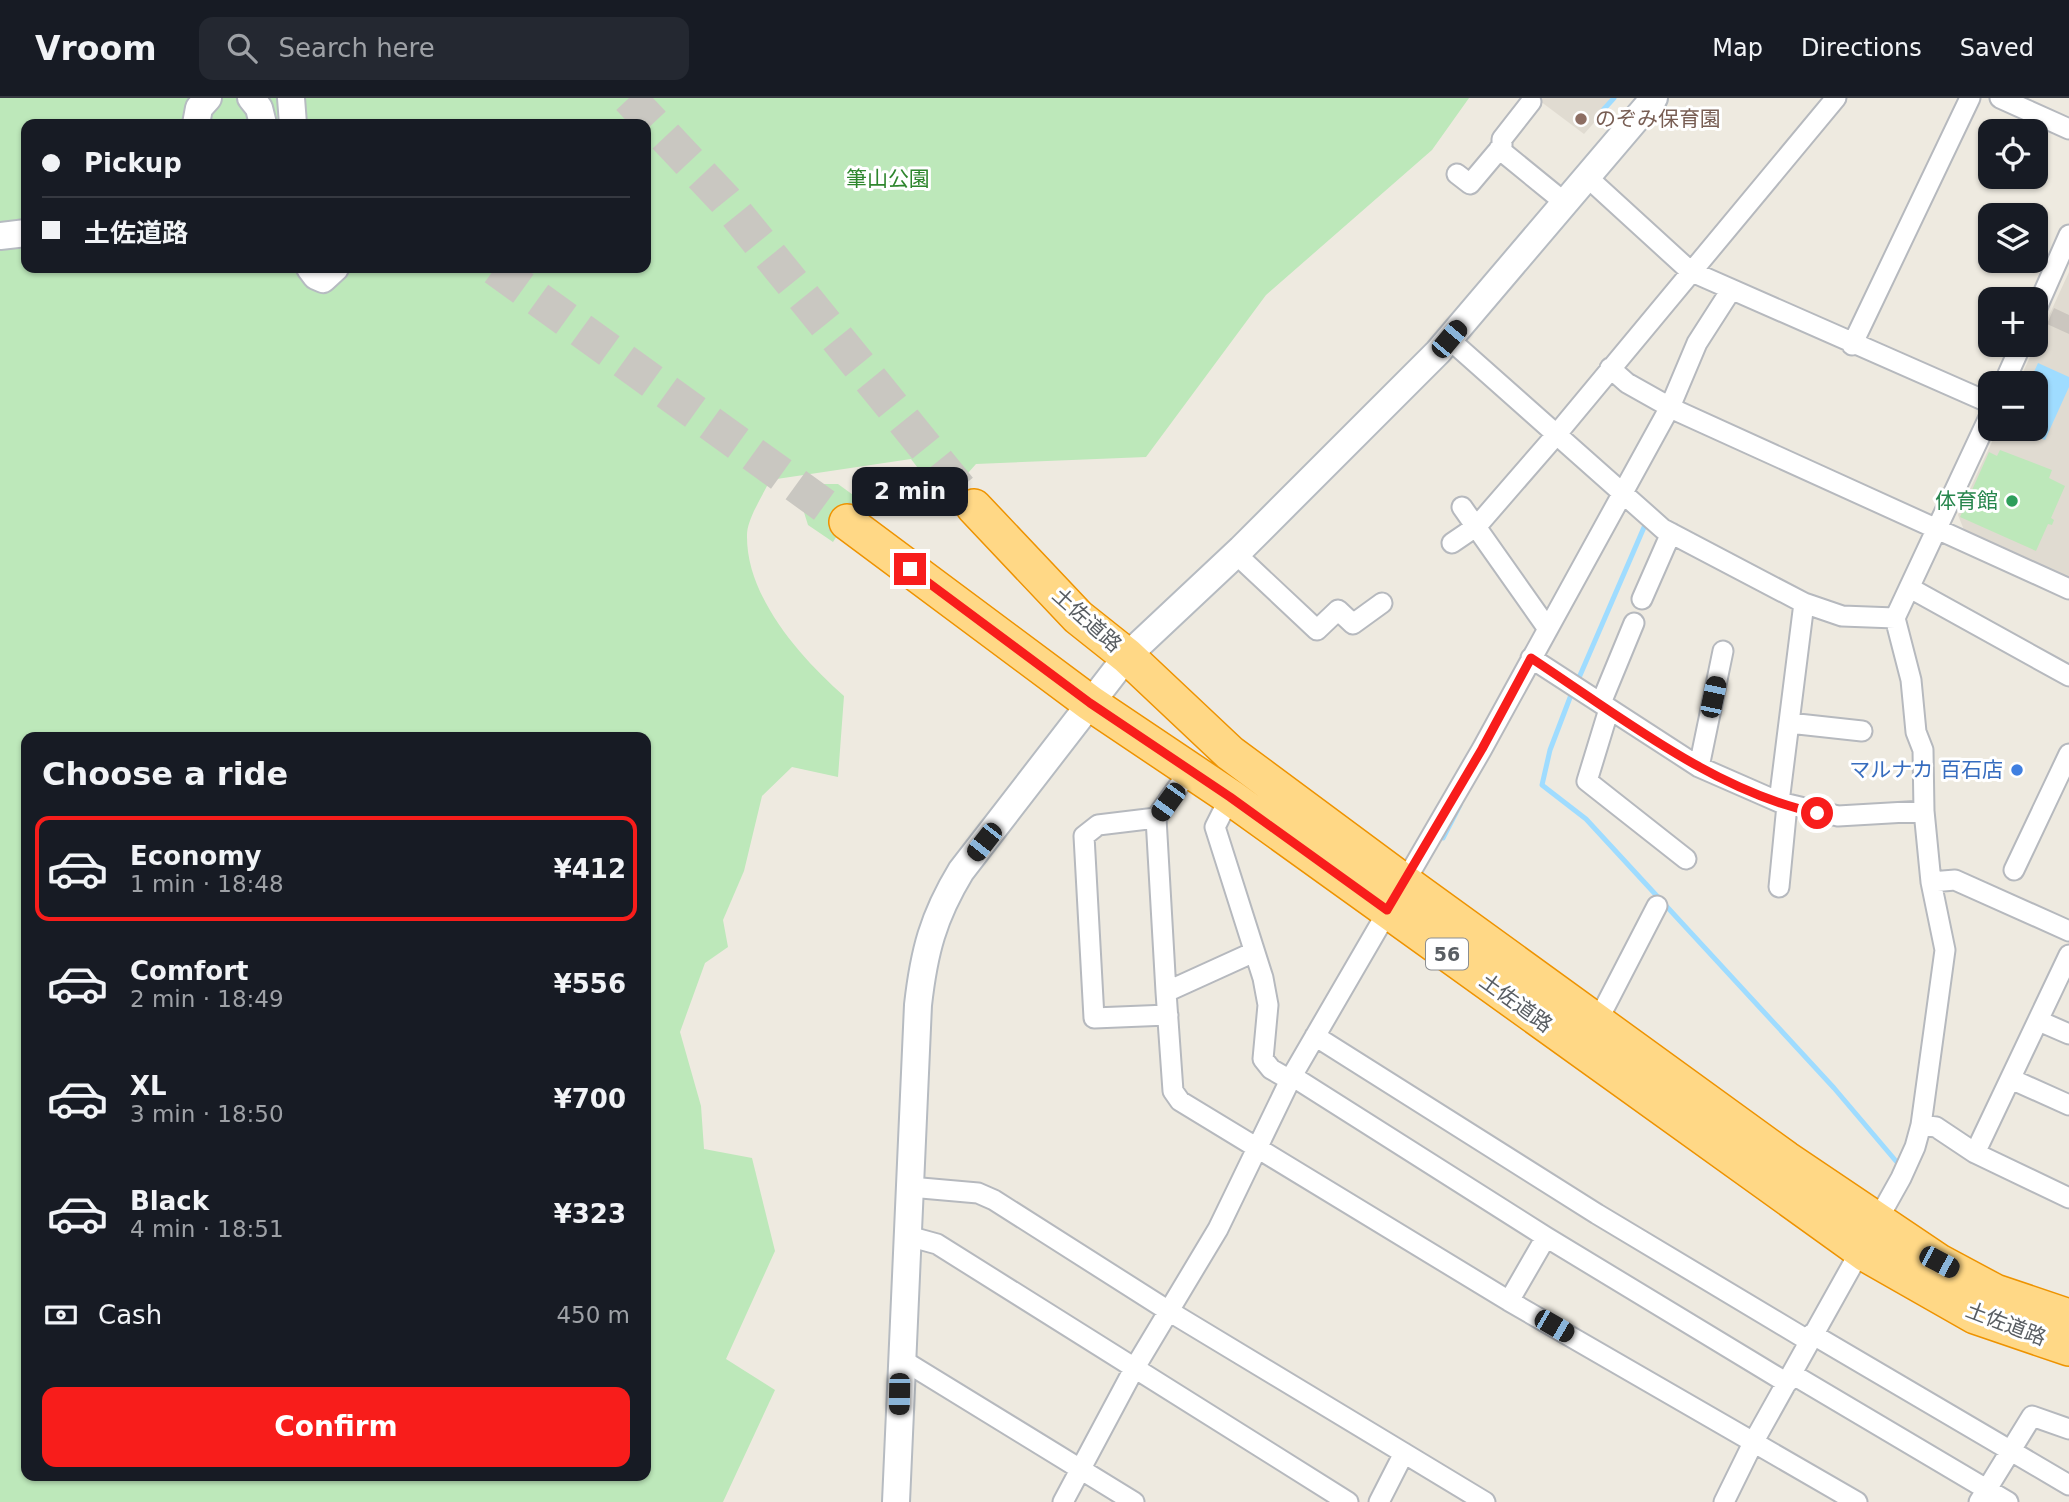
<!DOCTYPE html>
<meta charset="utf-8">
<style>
:root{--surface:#171b24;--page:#242831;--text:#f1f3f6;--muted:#9ea1a6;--line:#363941;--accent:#f81d1b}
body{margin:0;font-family:"DejaVu Sans","Noto Sans JP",sans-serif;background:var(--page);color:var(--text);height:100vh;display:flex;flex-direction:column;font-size:26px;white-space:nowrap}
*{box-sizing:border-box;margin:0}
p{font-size:23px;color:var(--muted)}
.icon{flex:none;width:38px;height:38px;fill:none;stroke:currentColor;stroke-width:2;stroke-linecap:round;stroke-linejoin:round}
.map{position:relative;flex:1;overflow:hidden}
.panel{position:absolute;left:21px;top:634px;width:630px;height:749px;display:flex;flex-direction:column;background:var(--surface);border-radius:14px;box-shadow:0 2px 5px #0004}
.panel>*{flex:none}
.hud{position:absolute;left:21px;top:21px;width:630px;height:154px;border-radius:14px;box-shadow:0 2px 5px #0004;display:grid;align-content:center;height:154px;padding:0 21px;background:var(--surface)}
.controls{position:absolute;left:1978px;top:21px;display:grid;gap:14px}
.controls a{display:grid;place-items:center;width:70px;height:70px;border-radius:14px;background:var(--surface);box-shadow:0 2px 5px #0004;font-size:35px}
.end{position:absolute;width:32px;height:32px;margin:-16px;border:9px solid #f81d1b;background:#fff;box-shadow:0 0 0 4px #fff}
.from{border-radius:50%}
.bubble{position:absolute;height:49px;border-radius:14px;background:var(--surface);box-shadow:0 2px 5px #0004;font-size:23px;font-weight:600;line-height:49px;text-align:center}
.car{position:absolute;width:21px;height:42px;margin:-21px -10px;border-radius:9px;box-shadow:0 0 5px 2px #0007;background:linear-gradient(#222 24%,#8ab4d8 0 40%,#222 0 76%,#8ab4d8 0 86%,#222 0)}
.hud b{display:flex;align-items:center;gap:24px;height:66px;font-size:26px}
.hud b+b{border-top:2px solid var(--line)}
.hud i{width:18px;height:18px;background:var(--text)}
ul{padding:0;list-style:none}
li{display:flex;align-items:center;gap:21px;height:105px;margin:0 14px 10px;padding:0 7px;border:4px solid transparent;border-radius:14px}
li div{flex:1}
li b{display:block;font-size:26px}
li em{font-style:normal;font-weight:600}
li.on{border-color:var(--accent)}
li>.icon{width:63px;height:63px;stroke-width:1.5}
h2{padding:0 21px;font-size:32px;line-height:84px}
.pay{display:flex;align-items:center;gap:18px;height:77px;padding:0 21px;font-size:26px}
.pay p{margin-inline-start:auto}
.action{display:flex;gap:14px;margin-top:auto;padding:14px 21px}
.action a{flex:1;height:80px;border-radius:14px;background:var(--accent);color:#fff;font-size:28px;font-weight:600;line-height:80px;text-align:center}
header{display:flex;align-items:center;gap:42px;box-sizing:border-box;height:98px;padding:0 35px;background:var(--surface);border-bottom:2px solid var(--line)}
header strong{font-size:33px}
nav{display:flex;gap:38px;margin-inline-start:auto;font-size:24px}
.search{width:490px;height:63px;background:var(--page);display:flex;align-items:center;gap:18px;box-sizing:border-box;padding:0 24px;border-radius:14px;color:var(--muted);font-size:26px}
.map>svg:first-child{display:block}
.education{fill:#e0dbd1}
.green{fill:#bde8ba;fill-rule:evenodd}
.water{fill:#9fdcff}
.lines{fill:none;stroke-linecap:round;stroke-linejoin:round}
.stream{stroke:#9fdcff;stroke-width:5}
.building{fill:#cbc6bf}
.highway-tunnel{stroke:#c9c7c1;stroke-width:35;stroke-dasharray:35 18;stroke-linecap:butt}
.street-casing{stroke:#b6b9be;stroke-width:23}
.secondary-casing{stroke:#b6bbc1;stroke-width:30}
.highway-casing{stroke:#ee9300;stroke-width:38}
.street{stroke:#fff;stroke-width:19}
.secondary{stroke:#fff;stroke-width:26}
.highway{stroke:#ffd886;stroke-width:35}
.route{stroke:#f81d1b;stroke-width:9}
.education-dot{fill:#8d6e63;stroke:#fff;stroke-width:2.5}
.leisure-dot{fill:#2e9e5b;stroke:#fff;stroke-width:2.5}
.shop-dot{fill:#3f7fe0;stroke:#fff;stroke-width:2.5}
.labels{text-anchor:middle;stroke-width:6;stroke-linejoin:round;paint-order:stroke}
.shield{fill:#fff;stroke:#8b8e92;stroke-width:2}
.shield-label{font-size:19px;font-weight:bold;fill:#595e63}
.education-label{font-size:21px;fill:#785e54;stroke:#fff;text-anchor:start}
.park-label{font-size:21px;fill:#2e862d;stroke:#fff}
.leisure-label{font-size:21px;fill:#27864d;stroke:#fff;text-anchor:end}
.street-label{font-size:21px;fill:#595e63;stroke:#fff}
.shop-label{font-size:21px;fill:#366cbe;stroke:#fff;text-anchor:end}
</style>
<header>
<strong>Vroom</strong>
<div class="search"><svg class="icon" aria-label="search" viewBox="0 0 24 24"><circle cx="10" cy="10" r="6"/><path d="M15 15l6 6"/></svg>Search here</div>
<nav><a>Map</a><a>Directions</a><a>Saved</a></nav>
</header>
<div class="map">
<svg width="2069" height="1404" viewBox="0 0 2069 1404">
<rect width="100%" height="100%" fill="#eeeae0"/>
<path class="education" d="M1530,0H1616L1584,36L1540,3Z
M2069,174V480L1964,432L1958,417L1998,331H2035V285H2018Z"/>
<path class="green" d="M0,0H1469L1432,52L1266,197L1146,359L976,366L943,403L911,361L770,382C763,397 747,421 747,437C746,499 801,560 844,598L838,679L792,669L762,698L744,773L723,822L728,849L705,865L680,934L701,1008L704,1051L752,1060L775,1153L726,1261L775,1292L723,1404H0ZM26,26H646V170H26ZM26,639H646V1377H26Z
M2000,352L2052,372L2049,380L2065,388L2051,420L2054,422L2052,427L2048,426L2036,453L1960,419L1989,354L1997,358Z
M803,386H838L860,402L833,444L808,427L797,392Z"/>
<path class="water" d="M2038,265L2069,279V289L2045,342L2019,331H2035V285H2029Z"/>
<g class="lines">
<path class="stream" d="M1604,11L1614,0
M1578,582L1645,427
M1571,597L1550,652L1542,687L1586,721L1834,990L1901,1069
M1443,740L1460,707"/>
</g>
<path class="building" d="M2054,210L2069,217V236L2047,226Z"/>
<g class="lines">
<path class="highway-tunnel" d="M629,0L725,102L974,409
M495,170L847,424"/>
<defs>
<path id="street" d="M2000,0L2069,31
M1499,51L1564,104
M1457,76L1470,86L1502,48V41L1531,4
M1586,78L1690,173L1990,305
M2035,214L2069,137
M1449,241L1663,431L1804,505L1842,518L1895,520
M1852,247L1970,0
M1610,270L1627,285L1675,312L2069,491
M2004,285L2021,247
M1462,409L1548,531
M1452,445L1477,428L1556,337L1836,0
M1236,456L1317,532L1338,512L1353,526L1382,505
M1910,490L2069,578
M1642,501L1671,435
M1531,560L1699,669L1779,704L1838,718L1924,713
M1601,605L1634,525
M1609,611L1587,683L1686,761
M1789,625L1862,633
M1699,669L1723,553
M1230,699L1215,729L1263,880L1268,907L1263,961L1271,971L1290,982
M1779,704L1804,505
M1156,720L1166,894
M2014,772L2069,656
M1931,784L1955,782L2069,833
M1779,789L1787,707
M1254,854L1166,894L1173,993L1180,1003L1509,1203L1857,1404
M1168,917L1094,920L1084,738L1098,727L1156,720L1190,672
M2039,923L2069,936
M1597,924L1657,808
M1315,938L1597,1116L1809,1243
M1292,978L1546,1139L1787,1285
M2011,981L2069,1007
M1921,1027L1936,1029L1975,1055L2069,1100
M1975,1055L2069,857
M910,1089L978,1095L994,1102L1167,1212L1485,1404
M908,1138L937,1146L1348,1404
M1509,1203L1546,1139
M1812,1236L2069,1387
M901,1261L1134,1404
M1792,1276L2008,1404
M1063,1404L1134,1271L1218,1131L1292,978L1482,651L1670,309L1697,245L1731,192
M1379,1404L1404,1355
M1724,1404L1754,1343L1901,1080L1915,1049L1921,1027L1945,852L1931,784L1924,713L1923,652L1916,634L1911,582L1895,520L1990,317
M1979,1404L2032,1318L2069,1331"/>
<path id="secondary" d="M251,0L259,10L263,26
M291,0L293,26
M196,26L199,10L208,0
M0,138L26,135
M310,170L316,178L323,181L335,170
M896,1404L918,907C924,854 933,819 961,773L1127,558L1241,451L1438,254L1654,0"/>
<path id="highway" d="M974,409L1078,519L1127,558L1230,655L1404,784L1786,1061L1939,1164L1995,1194L2069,1219
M847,424L1090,605L1230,699L1866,1156L1975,1218L2069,1250"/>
</defs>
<use href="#street" class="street-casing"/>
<use href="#secondary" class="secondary-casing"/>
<use href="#highway" class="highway-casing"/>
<use href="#street" class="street"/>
<use href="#secondary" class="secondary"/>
<use href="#highway" class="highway"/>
</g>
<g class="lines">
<path class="route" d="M910,471L1090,605L1230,699L1387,812L1482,651L1531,560C1618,617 1715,694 1817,715"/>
</g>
<circle class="education-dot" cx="1581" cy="21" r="7"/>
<circle class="leisure-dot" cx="2012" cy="403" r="7"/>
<circle class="shop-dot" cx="2017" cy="672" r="7"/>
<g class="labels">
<rect class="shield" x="1426" y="840.5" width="42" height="31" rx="5"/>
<g class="shield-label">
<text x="1447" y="863">56</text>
</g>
<g class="education-label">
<text x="1595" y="28">のぞみ保育園</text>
</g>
<g class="park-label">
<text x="888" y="88">筆山公園</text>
</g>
<g class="leisure-label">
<text x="1998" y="410">体育館</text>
</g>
<g class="street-label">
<text transform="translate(1087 522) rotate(42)" y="7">土佐道路</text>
<text transform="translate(1516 905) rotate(36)" y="7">土佐道路</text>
<text transform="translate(2006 1226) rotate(21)" y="7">土佐道路</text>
</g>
<g class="shop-label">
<text x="2003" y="679">マルナカ 百石店</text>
</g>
</g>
</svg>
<div class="controls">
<a><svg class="icon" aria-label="locate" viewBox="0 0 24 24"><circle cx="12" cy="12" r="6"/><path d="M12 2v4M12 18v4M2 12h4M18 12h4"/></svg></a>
<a><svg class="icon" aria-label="layers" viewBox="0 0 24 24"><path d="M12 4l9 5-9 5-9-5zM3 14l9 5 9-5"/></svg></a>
<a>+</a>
<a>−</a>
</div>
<i class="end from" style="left:1817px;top:715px"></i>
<i class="end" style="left:910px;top:471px"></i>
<div class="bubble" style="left:852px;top:369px;width:116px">2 min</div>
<i class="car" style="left:1449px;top:241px;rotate:40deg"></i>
<i class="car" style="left:1713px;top:599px;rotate:12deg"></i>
<i class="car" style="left:1168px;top:704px;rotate:216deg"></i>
<i class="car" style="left:984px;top:744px;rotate:218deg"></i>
<i class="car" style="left:1939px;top:1164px;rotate:118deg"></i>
<i class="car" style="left:1554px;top:1228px;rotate:120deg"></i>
<i class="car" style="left:899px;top:1296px;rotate:181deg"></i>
<div class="hud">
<b><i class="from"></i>Pickup</b>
<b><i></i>土佐道路</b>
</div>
<section class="panel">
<h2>Choose a ride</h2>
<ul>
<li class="on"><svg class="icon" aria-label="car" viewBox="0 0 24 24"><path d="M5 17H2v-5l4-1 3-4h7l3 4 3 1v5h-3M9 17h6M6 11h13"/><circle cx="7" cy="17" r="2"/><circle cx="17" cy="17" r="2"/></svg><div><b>Economy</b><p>1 min · 18:48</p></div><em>¥412</em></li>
<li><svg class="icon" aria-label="car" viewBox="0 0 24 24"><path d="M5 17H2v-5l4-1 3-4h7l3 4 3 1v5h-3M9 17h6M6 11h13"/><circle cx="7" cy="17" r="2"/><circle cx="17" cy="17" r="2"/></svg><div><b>Comfort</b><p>2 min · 18:49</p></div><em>¥556</em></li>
<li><svg class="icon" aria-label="car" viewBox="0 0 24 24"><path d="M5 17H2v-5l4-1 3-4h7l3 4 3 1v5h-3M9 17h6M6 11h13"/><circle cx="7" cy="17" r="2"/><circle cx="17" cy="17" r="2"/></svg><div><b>XL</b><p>3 min · 18:50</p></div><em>¥700</em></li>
<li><svg class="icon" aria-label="car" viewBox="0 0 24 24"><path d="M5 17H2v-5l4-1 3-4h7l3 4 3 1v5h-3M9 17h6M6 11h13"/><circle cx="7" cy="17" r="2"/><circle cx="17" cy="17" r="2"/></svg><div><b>Black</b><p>4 min · 18:51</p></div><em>¥323</em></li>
</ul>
<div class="pay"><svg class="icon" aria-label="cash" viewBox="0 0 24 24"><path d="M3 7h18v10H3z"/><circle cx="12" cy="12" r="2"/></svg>Cash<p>450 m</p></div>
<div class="action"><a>Confirm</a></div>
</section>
</div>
